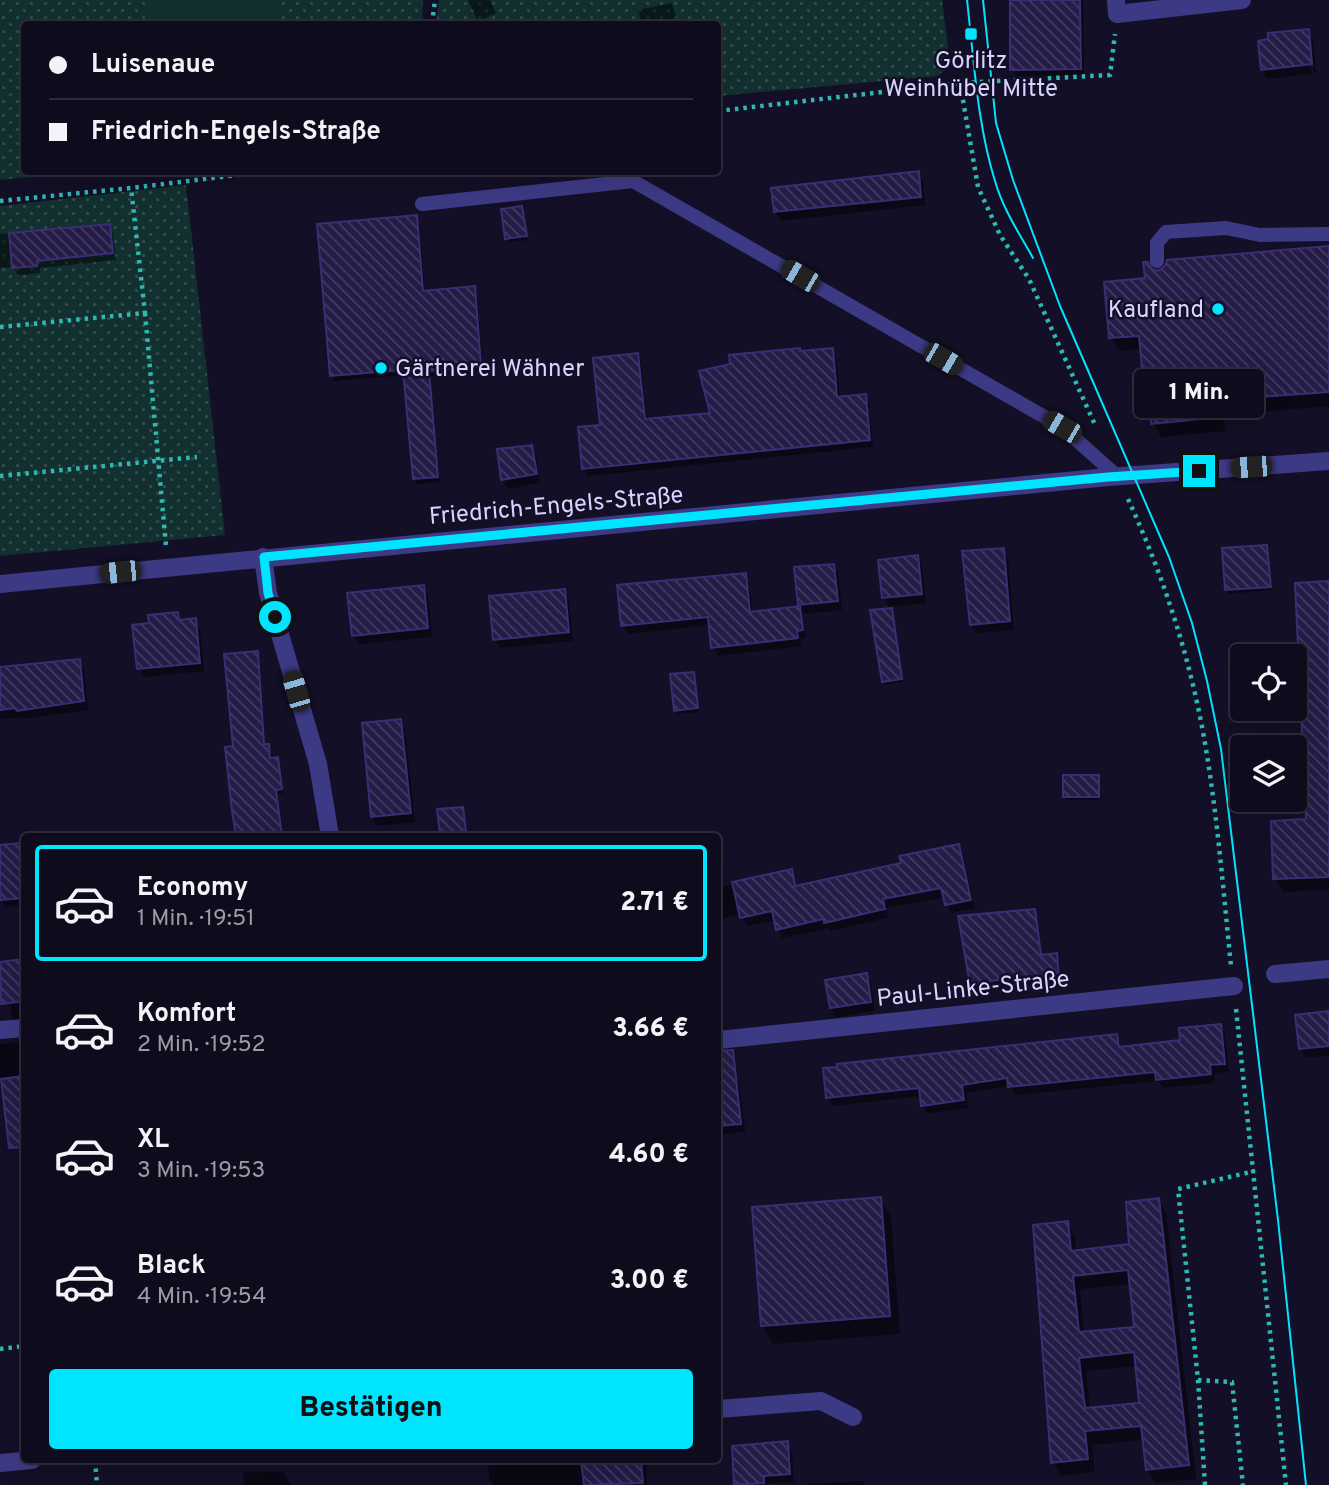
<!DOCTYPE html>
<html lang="de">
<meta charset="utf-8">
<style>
:root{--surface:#0e0b1c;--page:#1c1929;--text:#f1f3f6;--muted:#9b9ba3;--line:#2e2b3b;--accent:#00e5ff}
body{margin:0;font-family:Overpass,sans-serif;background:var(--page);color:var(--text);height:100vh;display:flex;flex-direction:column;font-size:26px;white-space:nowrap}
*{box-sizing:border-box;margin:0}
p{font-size:23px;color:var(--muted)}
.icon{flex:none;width:38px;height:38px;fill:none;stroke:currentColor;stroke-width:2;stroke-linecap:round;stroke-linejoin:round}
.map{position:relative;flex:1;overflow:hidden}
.sheet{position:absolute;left:21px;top:833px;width:700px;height:630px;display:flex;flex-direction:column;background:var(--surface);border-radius:7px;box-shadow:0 7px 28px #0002,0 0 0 2px var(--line)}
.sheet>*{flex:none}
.guide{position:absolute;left:21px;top:21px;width:700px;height:154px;border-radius:7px;box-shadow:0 7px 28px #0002,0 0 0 2px var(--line);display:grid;align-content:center;height:154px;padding:0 28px;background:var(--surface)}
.buttons{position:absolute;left:1230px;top:644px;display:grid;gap:14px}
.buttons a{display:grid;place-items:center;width:77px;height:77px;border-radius:7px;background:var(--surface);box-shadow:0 7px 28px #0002,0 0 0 2px var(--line);font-size:35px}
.end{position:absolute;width:32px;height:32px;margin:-16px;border:9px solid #00e5ff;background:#111;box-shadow:0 0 0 4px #111}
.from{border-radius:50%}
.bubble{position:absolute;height:49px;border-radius:7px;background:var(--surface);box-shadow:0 7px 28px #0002,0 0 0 2px var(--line);font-size:23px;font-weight:800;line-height:49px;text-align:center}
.car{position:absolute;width:21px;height:42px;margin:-21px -10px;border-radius:9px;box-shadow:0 0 5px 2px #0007;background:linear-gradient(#222 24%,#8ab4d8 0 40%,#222 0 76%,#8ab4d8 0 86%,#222 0)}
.guide b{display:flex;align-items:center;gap:24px;height:66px;font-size:26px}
.guide b+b{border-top:2px solid var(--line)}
.guide i{width:18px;height:18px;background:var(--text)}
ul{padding:12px 0 0;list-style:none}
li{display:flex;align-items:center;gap:21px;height:116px;margin:0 14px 10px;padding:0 14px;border:4px solid transparent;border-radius:7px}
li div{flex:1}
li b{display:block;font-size:26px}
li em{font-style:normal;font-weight:800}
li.active{border-color:var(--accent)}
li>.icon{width:63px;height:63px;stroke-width:1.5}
.primary-button{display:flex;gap:14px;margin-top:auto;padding:14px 28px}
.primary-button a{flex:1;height:80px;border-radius:7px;background:var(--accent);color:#111;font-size:28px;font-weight:800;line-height:80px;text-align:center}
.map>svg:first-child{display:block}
.park{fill:url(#park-dots)}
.pitch{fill:#12302f}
.shadow{fill:#0007;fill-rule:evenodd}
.building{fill:url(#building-back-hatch);stroke:#3b2d73;stroke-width:2;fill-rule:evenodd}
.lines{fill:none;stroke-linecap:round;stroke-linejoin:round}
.path{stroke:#2fb8b0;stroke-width:4.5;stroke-dasharray:3.5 5;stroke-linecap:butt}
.lane{stroke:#3d3a85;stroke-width:14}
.street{stroke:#3d3a85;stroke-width:18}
.tram{stroke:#00e5ff;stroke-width:2}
.route{stroke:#00e5ff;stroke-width:9}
.poi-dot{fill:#00e5ff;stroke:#130f26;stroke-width:2.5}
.labels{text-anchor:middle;stroke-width:5;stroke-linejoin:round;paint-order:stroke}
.poi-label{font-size:24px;fill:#d9d4ff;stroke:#130f26}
.street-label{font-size:24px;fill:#d9d4ff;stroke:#130f26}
</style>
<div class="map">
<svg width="1329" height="1485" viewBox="0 0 1329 1485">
<defs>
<pattern id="park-dots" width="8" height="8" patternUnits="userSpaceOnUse" patternTransform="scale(1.75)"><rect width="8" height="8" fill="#12302f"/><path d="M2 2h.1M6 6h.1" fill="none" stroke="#344d4e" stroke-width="1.8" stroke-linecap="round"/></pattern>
<pattern id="building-back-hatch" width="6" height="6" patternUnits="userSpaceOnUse" patternTransform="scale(1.75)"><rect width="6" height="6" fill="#241b47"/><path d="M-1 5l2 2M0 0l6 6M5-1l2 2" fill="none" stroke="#433b63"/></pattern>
</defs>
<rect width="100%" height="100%" fill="#130f26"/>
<path class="park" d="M0,0H423L422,24H24V172H77L0,180Z
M439,0H942L948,47L947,69L937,76L718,96V24H436Z
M186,185L225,535L0,556V206Z"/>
<path class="pitch" d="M149,0H282V4L277,24H150Z"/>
<path class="shadow" d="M468,0H490L496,13L478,22Z
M1011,0H1083L1084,75L1016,76L1012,70Z
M672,3L678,24H642L638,10Z
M1308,31L1313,40L1316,73L1267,79L1262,70L1270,41ZM1308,38H1311L1314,73H1311Z
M918,173L923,182L925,205L781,221L775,212L773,189Z
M522,208L528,240L509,242L507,238Z
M416,217L419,222L425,292L474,288L477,294L483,371L430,376L440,482L417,484L414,479L405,375L334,381L331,375Z
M109,226L113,233L116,260L40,268V273L18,275L13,267L0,268V234Z
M1329,248V406L1158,421V425L1224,418L1225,431L1161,437L1153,423V414L1147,404L1142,349L1119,351L1111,338L1150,270L1158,272Z
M832,349L836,357L840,399L865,396L869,403L873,447L588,476L584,469L580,428L602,426L637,355L641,362L647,421L712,415Z
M531,447L536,456L540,483L508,489L503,480L499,451Z
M1267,547L1269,551L1272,590L1229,594L1227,590Z
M1003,550L1008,559L1014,630L977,633L971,625Z
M917,557L922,566L926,603L889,607L884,598Z
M833,566L838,574L842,610L802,614L806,638L801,639L802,646L718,656L713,648L710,625L628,634L623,625L745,574L749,583L753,613L802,608L800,604Z
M1329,583V890L1283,892L1275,878L1308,821Z
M423,587L428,596L432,637L359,644L354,635Z
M564,591L569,600L573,641L500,648L495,639Z
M891,610L903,682L886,685L883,681Z
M177,614L181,621L195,620L200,629L204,671L144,677L139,668L150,625Z
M257,653L260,657L265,746H268L271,750L272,760L277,759L280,763L283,793L278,794L283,836H238L227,748L234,747Z
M79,661L84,670L88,710L23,719L22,717L0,719V669Z
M693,674L699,712L678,714L676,710Z
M400,721L405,730L415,822L378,826L372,817Z
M1098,776L1100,780V800H1067L1065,797Z
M462,809L467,835L443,836L439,811Z
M20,845L24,853V905L5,907L0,897V847Z
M958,846L963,854L975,908L951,913L945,897L886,908L888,918L830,931L829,928L782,938L776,920L747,926L741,914L718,920V888L791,871L797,887L903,864Z
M1034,910L1037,916L1042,957L1056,955L1059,961L1062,982L1019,986L1017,982L975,990L971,984Z
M24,961V1026L17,1027L12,1017L6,963Z
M866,975L871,984L875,1011L836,1017L831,1008Z
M1329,1013V1055L1306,1058L1301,1049Z
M1220,1026L1225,1034L1229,1072L1214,1073L1215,1083L1163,1088L1159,1081L1015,1095L1010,1086L966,1093L968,1108L928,1114L923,1105L922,1096L833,1106L828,1097L1116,1035L1122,1049L1182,1042Z
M24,1041V1145L15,1146L4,1086H0V1044Z
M735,1075L739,1083L745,1131L718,1135V1078Z
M880,1199L891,1217L900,1334L773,1344L763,1326Z
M1158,1200L1166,1213L1196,1479L1155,1483L1147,1470L1144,1440L1092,1445L1095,1472L1061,1476L1053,1462L1067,1223L1075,1237L1076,1252L1131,1246ZM1132,1284L1136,1328L1084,1333L1080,1289ZM1137,1366L1141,1404L1090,1409L1086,1371Z
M787,1443L792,1452L794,1482L736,1485L734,1447Z
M488,1460H643L646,1464L647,1485H493L489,1479Z
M283,1471L291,1485H244L243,1473Z
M863,1481L865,1485H811V1484Z"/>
<path class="building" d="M1010,0H1080L1081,69L1010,70Z
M1309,29L1312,64L1261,70L1258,41L1268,39V33Z
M919,171L921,197L774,212L771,188Z
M522,206L527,236L505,239L501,209Z
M417,215L423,291L475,286L481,366L429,371L438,477L413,479L403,370L330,376L317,224Z
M110,224L113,253L37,261V266L12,268L9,233Z
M1329,246V392L1217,400L1218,417L1151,424L1150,405L1145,404L1139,336L1109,338L1104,282L1145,278L1143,262H1148L1152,269L1158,271L1165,266L1167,260Z
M800,348V351L833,348L837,397L866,394L870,440L582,469L578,427L600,425L593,358L638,353L645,419L710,413L699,371L730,364L729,355Z
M532,445L537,474L501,480L497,449Z
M1267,545L1271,587L1225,590L1222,548Z
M1004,548L1010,621L970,625L962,551Z
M918,555L922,594L882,598L878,560Z
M834,564L838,601L798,605L794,567Z
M746,573L750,612L800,606L803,630L797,631L798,638L711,648L708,617L621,626L617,585Z
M1329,581V877L1273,879L1271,821L1306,819L1295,583Z
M424,585L428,628L352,636L347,593Z
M565,589L569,632L493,640L489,596Z
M892,608L902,679L882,682L870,610Z
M178,612L179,620L196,618L200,663L137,669L132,625L149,623L148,615Z
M258,651L264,744H269L270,758L278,757L282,789L276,790L282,836H236L232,811L225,747L233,746L224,654Z
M80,659L84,701L17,711L15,708L0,710V667Z
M694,672L698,708L674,711L670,674Z
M401,719L411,813L371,817L362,723Z
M1063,775H1099V797H1063Z
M463,807L466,831L440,834L437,809Z
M21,843L24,871V898L0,900V845Z
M959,844L971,900L945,905L941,888L883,899L885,909L824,923L823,919L776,930L772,911L740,918L732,882L792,869L795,886L901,863L899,856Z
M1035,909L1041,955L1057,953L1059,976L1014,981V977L970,985L958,916Z
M24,959V1001L1,1004L0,962Z
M867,973L871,1002L830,1008L825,980Z
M1329,1011V1046L1299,1049L1295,1015Z
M1221,1024L1225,1064L1210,1065L1211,1074L1156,1080L1155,1072L1008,1087L1007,1078L962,1085L964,1100L921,1106L919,1088L826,1098L823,1068L837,1067V1064L1117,1034L1119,1047L1180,1040L1179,1028Z
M733,1050L741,1124L718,1126V1051Z
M24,1076V1147L9,1148L1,1079Z
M881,1197L890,1316L761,1326L752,1207Z
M1159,1198L1189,1465L1146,1470L1141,1426L1085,1431L1088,1459L1051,1463L1033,1225L1068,1221L1071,1251L1129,1244L1126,1202ZM1128,1270L1134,1327L1079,1332L1073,1276ZM1134,1352L1139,1403L1085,1408L1079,1358Z
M788,1441L790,1474L764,1476V1483L734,1485L732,1446Z
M581,1460H641L643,1483L584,1485Z"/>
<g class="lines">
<path class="path" d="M432,24L435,0
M960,83L978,187L1000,235L1029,279L1096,427
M718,111L960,83L1110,75L1115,34
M0,201L131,188L262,172
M145,313L166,546
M0,327L145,313L131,188
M0,476L197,457
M1128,499C1162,573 1188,651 1203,732C1217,809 1223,888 1231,966
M1236,1009L1286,1485
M0,1349L24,1346
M1198,1380L1232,1382L1243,1485
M95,1460L97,1485
M1205,1485L1198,1380L1178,1189L1255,1171"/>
<path class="lane" d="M627,172L633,181L1062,427L1117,476
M422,204L633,181
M1157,261V243L1166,232L1226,228L1260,235L1329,234"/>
<path class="street" d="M1116,0L1117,14L1242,0
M263,557L268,593L318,764L330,836
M0,584L1108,477L1329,461
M1275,974L1329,969
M0,1030L24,1028
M718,1040L1234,986
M718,1409L821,1401L853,1417
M0,1463L32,1460"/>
<path class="tram" d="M967,0C974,60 977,123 995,181C1003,209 1019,233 1033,258
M983,0L996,123L1013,180L1060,306L1169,557L1192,623L1207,681L1221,749L1278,1220L1306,1485"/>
</g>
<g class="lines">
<path class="route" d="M275,617L268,593L264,557L1108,477L1199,471"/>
</g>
<g class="poi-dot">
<rect x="964" y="27" width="14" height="14" rx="3.5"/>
<circle cx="1218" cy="309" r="7"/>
<circle cx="381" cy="368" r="7"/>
</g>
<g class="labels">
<g class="poi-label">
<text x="971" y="68">Görlitz<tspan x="971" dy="28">Weinhübel Mitte</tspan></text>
<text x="1204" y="317" text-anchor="end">Kaufland</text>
<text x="395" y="376" text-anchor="start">Gärtnerei Wähner</text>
</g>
<g class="street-label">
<text transform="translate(556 505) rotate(-5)" y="8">Friedrich-Engels-Straße</text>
<text transform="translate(973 988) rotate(-6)" y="8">Paul-Linke-Straße</text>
</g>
</g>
</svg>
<div class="buttons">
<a><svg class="icon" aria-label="locate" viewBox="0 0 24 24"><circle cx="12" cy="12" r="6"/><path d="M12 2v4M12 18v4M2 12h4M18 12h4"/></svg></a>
<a><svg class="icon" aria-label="layers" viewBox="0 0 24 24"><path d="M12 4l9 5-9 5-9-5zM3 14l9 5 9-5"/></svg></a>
</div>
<i class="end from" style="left:275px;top:617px"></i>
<i class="end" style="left:1199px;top:471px"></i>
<div class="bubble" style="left:1134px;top:369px;width:130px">1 Min.</div>
<i class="car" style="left:800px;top:276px;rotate:300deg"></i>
<i class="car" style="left:943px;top:359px;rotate:120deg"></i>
<i class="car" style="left:1062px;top:427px;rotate:300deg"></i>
<i class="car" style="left:1251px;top:467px;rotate:266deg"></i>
<i class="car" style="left:120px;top:572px;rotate:264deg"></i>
<i class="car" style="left:296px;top:691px;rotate:344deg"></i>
<div class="guide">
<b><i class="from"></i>Luisenaue</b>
<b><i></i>Friedrich-Engels-Straße</b>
</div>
<section class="sheet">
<ul>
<li class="active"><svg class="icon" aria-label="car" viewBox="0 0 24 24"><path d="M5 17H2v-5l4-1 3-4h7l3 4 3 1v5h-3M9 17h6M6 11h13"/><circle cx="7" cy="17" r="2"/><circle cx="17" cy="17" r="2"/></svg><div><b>Economy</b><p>1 Min. · 19:51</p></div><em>2.71 €</em></li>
<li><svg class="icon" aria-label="car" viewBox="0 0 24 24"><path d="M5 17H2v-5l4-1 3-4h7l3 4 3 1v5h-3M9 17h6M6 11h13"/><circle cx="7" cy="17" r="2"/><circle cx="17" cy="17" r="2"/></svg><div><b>Komfort</b><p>2 Min. · 19:52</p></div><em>3.66 €</em></li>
<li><svg class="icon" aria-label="car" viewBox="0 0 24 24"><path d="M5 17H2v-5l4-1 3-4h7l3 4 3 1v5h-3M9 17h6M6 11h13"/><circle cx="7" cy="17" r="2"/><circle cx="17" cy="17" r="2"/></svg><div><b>XL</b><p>3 Min. · 19:53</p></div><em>4.60 €</em></li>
<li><svg class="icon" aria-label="car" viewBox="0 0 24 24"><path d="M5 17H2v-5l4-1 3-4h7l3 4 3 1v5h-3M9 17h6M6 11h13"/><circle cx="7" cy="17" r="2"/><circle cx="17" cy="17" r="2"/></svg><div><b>Black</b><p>4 Min. · 19:54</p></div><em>3.00 €</em></li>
</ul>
<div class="primary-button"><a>Bestätigen</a></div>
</section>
</div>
